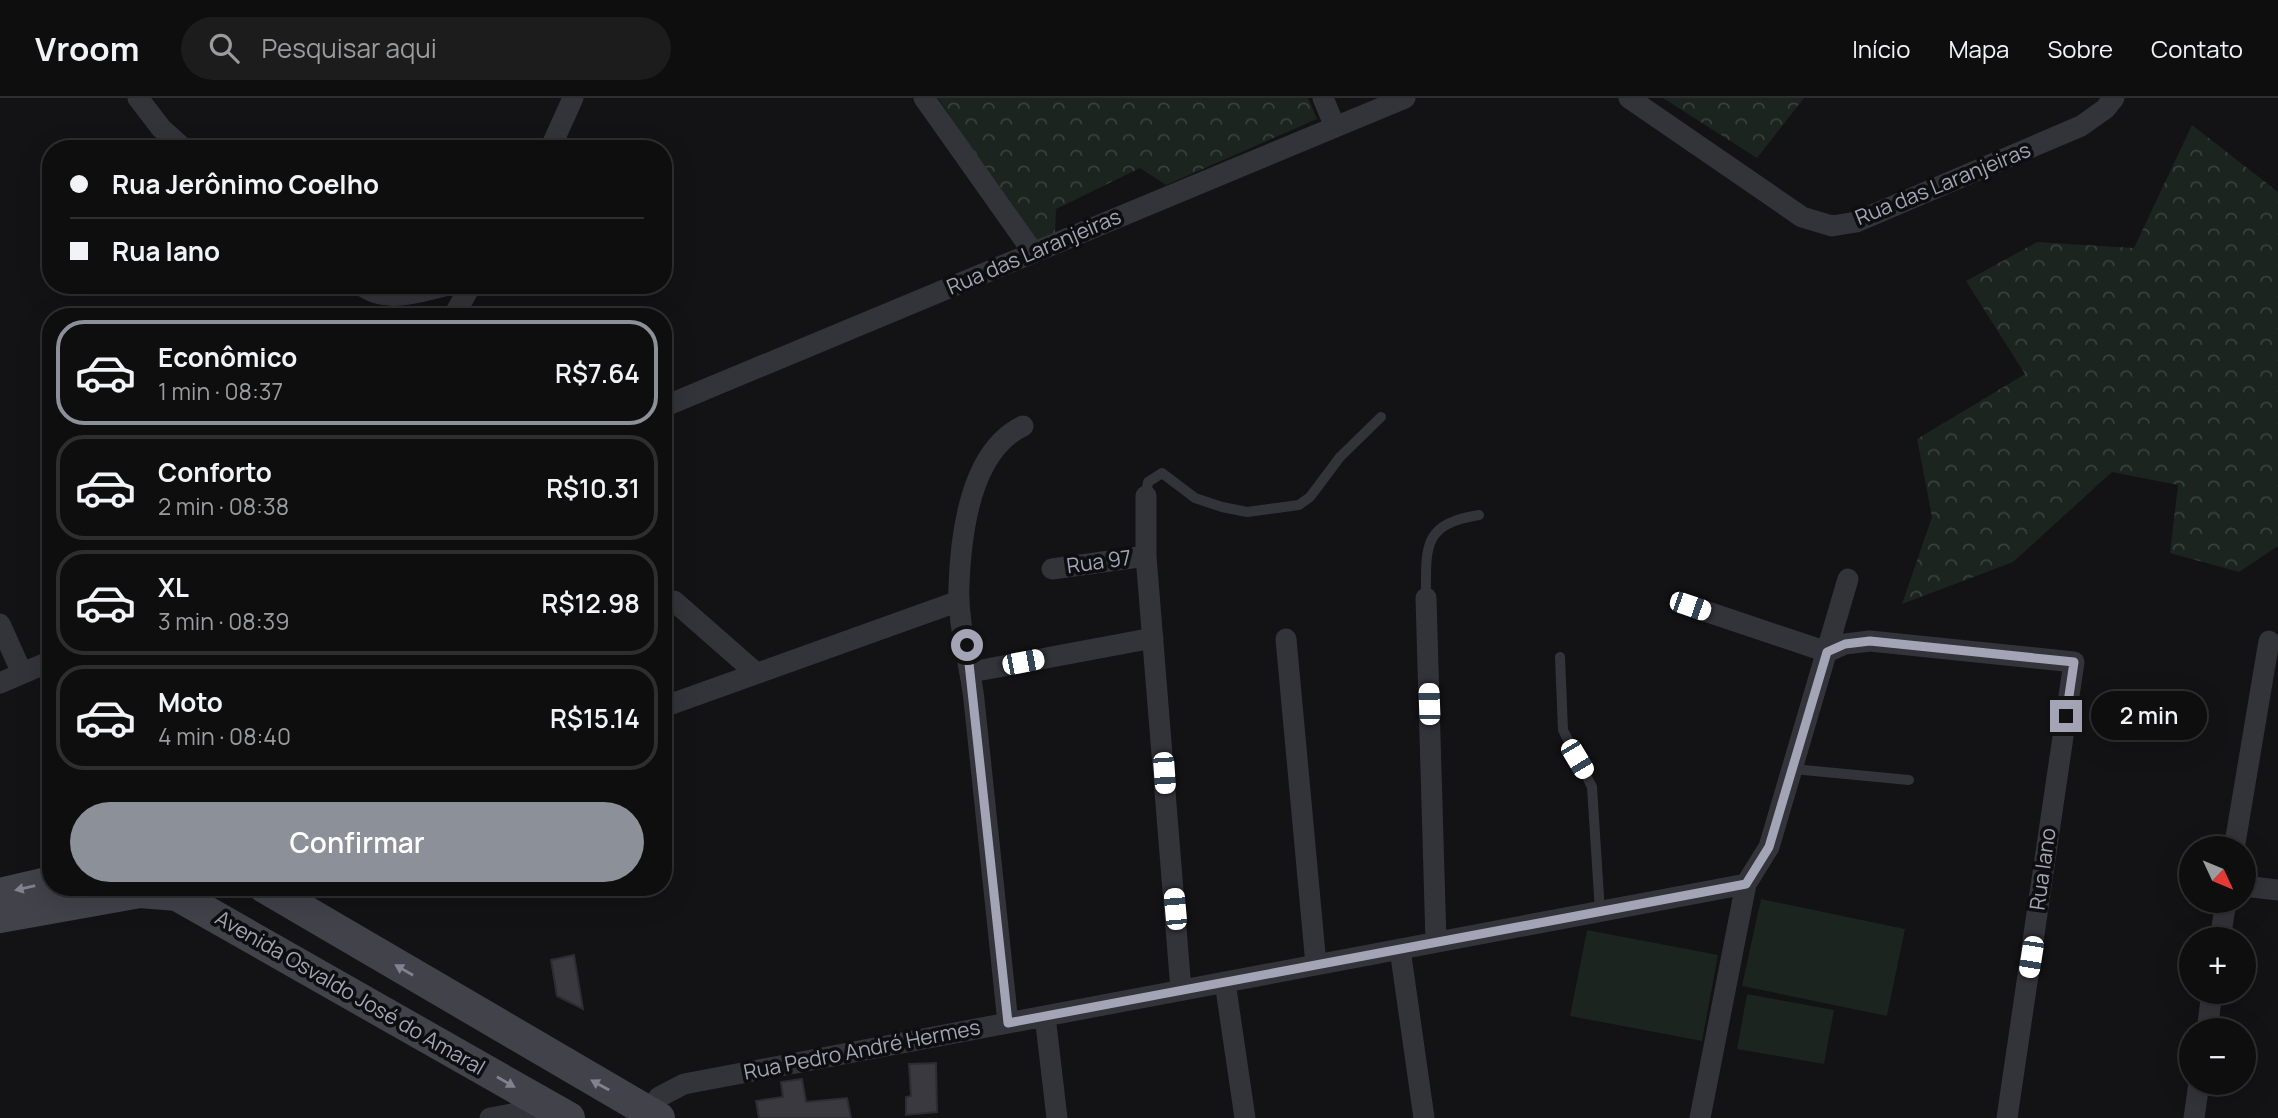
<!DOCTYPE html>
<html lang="pt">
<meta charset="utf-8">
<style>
:root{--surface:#0e0e0f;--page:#1c1c1d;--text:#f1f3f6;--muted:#9b9c9e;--line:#2e2e2f;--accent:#8c9099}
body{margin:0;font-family:Manrope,sans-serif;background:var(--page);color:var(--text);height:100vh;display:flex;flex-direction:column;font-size:26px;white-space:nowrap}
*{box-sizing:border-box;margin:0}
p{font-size:23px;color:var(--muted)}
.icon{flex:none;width:38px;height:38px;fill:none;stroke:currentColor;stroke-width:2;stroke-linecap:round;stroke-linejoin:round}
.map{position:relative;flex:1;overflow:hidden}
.sheet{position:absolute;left:42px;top:210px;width:630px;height:588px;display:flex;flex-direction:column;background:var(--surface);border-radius:28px;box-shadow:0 7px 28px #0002,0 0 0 2px var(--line)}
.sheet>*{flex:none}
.guide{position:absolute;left:42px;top:42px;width:630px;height:154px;border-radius:28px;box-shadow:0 7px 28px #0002,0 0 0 2px var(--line);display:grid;align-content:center;height:154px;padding:0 28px;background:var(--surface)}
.needle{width:46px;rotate:134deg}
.buttons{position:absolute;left:2179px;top:738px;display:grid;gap:14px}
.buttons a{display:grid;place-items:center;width:77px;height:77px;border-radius:50%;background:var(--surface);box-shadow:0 7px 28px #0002,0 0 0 2px var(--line);font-size:35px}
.end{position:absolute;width:32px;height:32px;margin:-16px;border:9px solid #a3a5b6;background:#111;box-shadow:0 0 0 4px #111}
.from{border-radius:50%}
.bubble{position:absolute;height:49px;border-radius:24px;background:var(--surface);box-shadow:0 7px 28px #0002,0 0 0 2px var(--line);font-size:23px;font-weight:600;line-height:49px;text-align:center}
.car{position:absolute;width:21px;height:42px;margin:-21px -10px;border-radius:9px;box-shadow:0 0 5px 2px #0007;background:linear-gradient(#fff 24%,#345 0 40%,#fff 0 76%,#345 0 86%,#fff 0)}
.guide b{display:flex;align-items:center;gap:24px;height:66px;font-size:26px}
.guide b+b{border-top:2px solid var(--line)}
.guide i{width:18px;height:18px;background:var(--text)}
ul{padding:12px 0 0;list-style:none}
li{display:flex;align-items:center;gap:21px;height:105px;margin:0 14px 10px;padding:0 14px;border:4px solid var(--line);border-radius:28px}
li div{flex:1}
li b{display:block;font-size:26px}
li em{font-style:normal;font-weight:600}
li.on{border-color:var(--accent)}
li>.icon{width:63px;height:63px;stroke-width:1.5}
.button{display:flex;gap:14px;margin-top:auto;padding:14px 28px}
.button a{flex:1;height:80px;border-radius:42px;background:var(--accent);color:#fff;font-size:28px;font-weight:600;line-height:80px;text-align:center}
header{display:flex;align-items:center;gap:42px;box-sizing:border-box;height:98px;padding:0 35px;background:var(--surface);border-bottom:2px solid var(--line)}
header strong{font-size:33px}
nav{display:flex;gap:38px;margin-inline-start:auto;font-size:24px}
.search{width:490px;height:63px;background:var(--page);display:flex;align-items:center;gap:18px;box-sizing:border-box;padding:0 24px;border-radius:38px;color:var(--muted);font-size:26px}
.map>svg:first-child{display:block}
.green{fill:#1c241f}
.forest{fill:url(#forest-crowns)}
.building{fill:#3a393f;stroke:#2d2c31;stroke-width:2}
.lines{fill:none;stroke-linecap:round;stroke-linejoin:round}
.lane{stroke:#33333a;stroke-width:10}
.street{stroke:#33333a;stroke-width:21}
.secondary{stroke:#41424a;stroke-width:32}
.oneway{fill:#818290}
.route{stroke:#a3a5b6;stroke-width:9}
.labels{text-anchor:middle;stroke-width:7;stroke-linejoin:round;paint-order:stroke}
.street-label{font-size:21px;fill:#a3a5b6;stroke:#0e0d0f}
</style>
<header>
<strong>Vroom</strong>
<div class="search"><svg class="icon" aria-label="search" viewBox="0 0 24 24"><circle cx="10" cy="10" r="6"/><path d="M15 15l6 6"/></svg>Pesquisar aqui</div>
<nav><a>Início</a><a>Mapa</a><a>Sobre</a><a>Contato</a></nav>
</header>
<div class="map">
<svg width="2278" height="1020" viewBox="0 0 2278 1020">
<defs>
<pattern id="forest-crowns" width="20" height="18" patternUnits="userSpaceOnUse" patternTransform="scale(1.75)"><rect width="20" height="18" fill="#1c241f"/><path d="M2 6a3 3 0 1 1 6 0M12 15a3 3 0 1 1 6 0" fill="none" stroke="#3a413d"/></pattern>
</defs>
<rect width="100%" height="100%" fill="#131214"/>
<path class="green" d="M1761,801L1905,831L1887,918L1742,888Z
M1587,832L1718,857L1702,943L1570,918Z
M1747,896L1834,912L1824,966L1737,951Z"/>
<path class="forest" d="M938,0H1308L1317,21L1166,87L1140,70L1056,111L1055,137L1034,145Z
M1663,0H1804L1757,60Z
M2192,27L2278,94V448L2239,474L2170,455L2178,387L2112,374L2013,464L1902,506L1932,419L1917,341L2025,276L1966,183L2037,144L2134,150Z"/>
<path class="building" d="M574,857L583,911L557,898L551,862Z
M936,965L937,1014L906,1017V999L911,998L909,966Z
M802,981L806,1004L847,1000L851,1020H759L756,1003L783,999L781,984Z"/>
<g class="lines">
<path class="lane" d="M1146,398L1148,384L1162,375L1195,400L1222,409L1247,414L1299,407L1310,399L1340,359L1381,319
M1426,500C1426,449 1422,426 1479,417
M1560,559L1563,632L1592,689L1600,814
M1793,671L1909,682"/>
<path class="street" d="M138,0L161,30L184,51
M924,0L1033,154
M1323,0L1335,29
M1629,0L1802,119L1832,128L1856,124L2081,28L2105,11L2114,0
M550,51L573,0
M361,187C387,207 420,193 449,187
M453,219L471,187
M663,309L1405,0
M1146,398V458L1181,892
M1052,471L1146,458
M1426,500L1436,844
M674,503L756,575
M1690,508L1827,554L1845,546L1870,543L2074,564L2007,1020
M0,526L22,575
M1286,541L1316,867
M971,574L1153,540
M0,585L51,563
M663,609L959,503
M2234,751L2269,543
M2244,788L2278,792
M2220,842L2226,803
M1400,851L1424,1020
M1225,884L1245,1020
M1045,918L1057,1020
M1008,925C997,817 985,710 974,602C970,565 957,525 959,487C961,434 971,353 1023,328
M2207,933L2212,894
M649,1014L659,999L684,986L1746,786
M490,1020L550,1009
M1700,1020L1746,786L1769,749L1848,481
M2194,1020L2199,985"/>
<path class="secondary" d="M264,789L659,1020
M0,796L51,784
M0,819L140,794L177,797L569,1020"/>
</g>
<defs><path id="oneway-solid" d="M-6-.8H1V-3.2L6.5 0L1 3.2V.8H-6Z" transform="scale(1.75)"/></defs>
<g class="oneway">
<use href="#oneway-solid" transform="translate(25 790) rotate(167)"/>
<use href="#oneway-solid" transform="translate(404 872) rotate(-150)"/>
<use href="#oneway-solid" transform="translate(506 984) rotate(30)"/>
<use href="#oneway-solid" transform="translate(600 987) rotate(-151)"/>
</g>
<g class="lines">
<path class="route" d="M967,547L1008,925L1746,786L1769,749L1827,554L1845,546L1870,543L2074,564L2066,618"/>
</g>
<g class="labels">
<g class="street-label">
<text transform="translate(1943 86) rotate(-22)" y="7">Rua das Laranjeiras</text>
<text transform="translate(1034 154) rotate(-23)" y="7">Rua das Laranjeiras</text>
<text transform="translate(1099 464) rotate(-8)" y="7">Rua 97</text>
<text transform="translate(2043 771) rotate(-82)" y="7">Rua Iano</text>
<text transform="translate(350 895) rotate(30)" y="7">Avenida Osvaldo José do Amaral</text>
<text transform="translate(862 952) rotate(-11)" y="7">Rua Pedro André Hermes</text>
</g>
</g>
</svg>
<div class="buttons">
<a><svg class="needle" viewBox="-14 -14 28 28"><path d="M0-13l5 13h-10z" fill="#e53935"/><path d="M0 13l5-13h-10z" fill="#9b9c9e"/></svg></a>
<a>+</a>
<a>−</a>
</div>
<i class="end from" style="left:967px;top:547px"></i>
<i class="end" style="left:2066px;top:618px"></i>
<div class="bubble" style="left:2091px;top:593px;width:116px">2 min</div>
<i class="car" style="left:1690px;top:508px;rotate:109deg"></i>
<i class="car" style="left:1023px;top:564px;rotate:79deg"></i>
<i class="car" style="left:1429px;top:606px;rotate:358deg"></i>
<i class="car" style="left:1577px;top:661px;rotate:149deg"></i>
<i class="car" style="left:1164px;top:675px;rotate:176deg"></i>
<i class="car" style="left:1175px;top:811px;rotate:355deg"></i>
<i class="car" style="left:2031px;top:859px;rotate:189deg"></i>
<div class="guide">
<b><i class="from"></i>Rua Jerônimo Coelho</b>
<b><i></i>Rua Iano</b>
</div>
<section class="sheet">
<ul>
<li class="on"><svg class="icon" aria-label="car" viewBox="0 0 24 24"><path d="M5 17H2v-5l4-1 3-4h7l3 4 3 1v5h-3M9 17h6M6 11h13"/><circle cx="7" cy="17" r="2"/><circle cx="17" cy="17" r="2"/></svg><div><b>Econômico</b><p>1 min · 08:37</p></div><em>R$7.64</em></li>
<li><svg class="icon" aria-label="car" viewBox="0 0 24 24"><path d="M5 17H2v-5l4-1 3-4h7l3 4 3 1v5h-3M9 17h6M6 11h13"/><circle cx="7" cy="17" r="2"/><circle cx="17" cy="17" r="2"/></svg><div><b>Conforto</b><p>2 min · 08:38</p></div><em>R$10.31</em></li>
<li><svg class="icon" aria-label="car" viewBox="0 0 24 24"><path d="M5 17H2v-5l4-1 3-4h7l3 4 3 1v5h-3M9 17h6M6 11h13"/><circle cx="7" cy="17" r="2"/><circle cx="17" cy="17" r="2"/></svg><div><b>XL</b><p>3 min · 08:39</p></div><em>R$12.98</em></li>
<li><svg class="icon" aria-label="car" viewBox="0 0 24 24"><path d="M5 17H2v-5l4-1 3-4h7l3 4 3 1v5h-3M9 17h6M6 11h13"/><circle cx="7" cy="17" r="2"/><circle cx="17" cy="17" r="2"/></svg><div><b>Moto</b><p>4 min · 08:40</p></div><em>R$15.14</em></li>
</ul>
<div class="button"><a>Confirmar</a></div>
</section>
</div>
